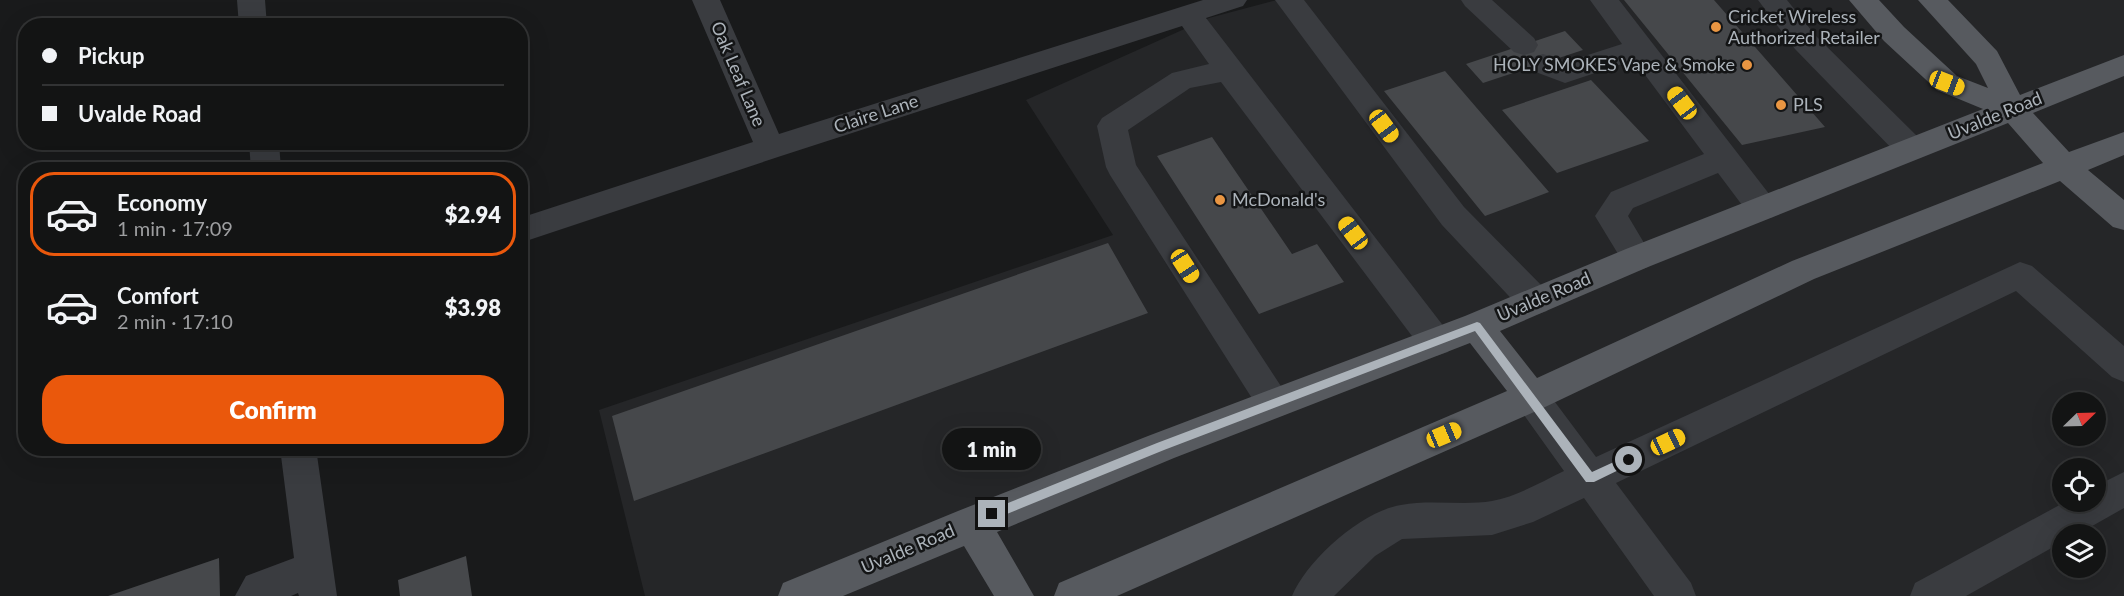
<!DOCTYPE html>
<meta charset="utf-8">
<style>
:root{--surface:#131414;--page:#1c1d1d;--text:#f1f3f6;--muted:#9d9ea0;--line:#323334;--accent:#ea580c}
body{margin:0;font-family:Lato,sans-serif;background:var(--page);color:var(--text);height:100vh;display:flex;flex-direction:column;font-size:22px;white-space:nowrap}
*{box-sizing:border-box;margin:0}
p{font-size:20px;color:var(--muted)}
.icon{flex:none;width:33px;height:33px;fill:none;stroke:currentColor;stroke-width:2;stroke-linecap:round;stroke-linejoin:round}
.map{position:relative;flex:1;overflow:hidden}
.details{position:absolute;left:18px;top:162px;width:510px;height:294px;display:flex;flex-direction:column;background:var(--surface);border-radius:24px;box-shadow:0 6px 24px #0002,0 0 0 2px var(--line)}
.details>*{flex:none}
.top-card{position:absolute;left:18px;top:18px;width:510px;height:132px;border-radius:24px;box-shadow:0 6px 24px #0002,0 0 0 2px var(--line);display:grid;align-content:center;height:132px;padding:0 24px;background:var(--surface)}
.needle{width:39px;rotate:67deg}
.fabs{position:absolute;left:2052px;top:392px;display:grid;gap:12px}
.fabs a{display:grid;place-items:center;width:54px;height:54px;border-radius:50%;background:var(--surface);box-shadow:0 6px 24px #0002,0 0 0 2px var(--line);font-size:30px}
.end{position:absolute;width:27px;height:27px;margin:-14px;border:8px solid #acb3ba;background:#111;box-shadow:0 0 0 3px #111}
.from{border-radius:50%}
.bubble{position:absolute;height:42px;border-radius:21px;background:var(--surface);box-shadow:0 6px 24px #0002,0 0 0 2px var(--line);font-size:20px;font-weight:800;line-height:42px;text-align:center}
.car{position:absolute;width:18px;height:36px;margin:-18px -9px;border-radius:8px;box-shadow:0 0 4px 2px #0007;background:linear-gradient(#f5c518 24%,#345 0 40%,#f5c518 0 76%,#345 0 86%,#f5c518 0)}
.top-card b{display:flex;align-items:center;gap:21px;height:57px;font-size:22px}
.top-card b+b{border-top:2px solid var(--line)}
.top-card i{width:15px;height:15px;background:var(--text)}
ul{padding:10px 0 0;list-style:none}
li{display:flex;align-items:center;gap:18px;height:84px;margin:0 12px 9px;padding:0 12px;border:3px solid transparent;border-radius:24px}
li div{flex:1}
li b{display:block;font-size:22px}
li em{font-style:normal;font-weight:800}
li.selected{border-color:var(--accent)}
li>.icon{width:54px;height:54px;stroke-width:1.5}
.primary-button{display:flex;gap:12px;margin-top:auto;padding:12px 24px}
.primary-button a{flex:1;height:69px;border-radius:24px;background:var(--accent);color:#fff;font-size:24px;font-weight:800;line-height:69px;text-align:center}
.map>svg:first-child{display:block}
.built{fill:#252628;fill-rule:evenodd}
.building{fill:#46484b}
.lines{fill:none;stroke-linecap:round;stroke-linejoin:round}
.minor{fill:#3a3c40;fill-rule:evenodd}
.major{fill:#575a5f;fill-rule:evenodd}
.route{fill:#acb3ba}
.poi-dot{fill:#ea9642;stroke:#141516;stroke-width:2}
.labels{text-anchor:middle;stroke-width:5;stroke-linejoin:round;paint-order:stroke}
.poi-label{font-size:18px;fill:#acb3ba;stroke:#141516;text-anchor:start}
.street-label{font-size:18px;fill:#acb3ba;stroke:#141516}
</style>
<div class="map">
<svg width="2124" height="596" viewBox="0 0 2124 596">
<rect width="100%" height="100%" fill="#191a1b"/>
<path class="built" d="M1277,0H2124V596H645L599,410L1113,235L1026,100L1209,18ZM2062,402H2096V435H2062ZM2062,468H2096V501H2062ZM2062,534H2096V567H2062Z"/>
<path class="building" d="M1624,0H1714L1825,127L1742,145Z
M1565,31L1583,50L1483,83L1466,64Z
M1445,71L1549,192L1485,216L1384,91Z
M1591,80L1649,141L1557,173L1502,110Z
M1212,137L1292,254L1317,244L1344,282L1259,314L1157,156Z
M1108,243L1148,313L634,501L612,416Z
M466,556L472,596H400L398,580Z
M219,558L220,596H108Z"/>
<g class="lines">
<path class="minor" d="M237,0H265L267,26H239Z
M692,0H720L779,134L1203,0H1247L1243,6L1206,18L1448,332L1453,342L1448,352L1436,356L1424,352L1221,82L1190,88L1128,130L1136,165L1292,403L1286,414L1274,418L1262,414L1110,175L1106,167L1097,126L1102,118L1172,73L1209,64L1182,26L781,156L520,243V218L753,142Z
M1275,0H1304L1464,207L1547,291L1552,301L1547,311L1535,315L1523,311L1442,225Z
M1461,0H1492L1534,38L1538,45L1534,52L1524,55L1514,52L1465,6Z
M1590,0H1619L1773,199L1778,208L1773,217L1762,220L1751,217L1718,173L1633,208L1628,216L1653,258L1648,267L1637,271L1626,267L1595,216L1611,192L1704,154L1634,60L1565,83L1533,71L1529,64L1533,57L1543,54L1566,62L1622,44Z
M1758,0H1787L1815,35L1922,141L1926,149L1922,157L1911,160L1900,157L1795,49Z
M249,142H279L281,170H251Z
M2020,262L2032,266L2124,346V382L2112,377L2016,291L1616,483L1691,583L1696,596H1654L1584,498L1533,522L1492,535L1402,539L1375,556L1334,596H1292C1307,560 1362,511 1401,505C1431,499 1463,506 1492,501C1518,496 1541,482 1564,471L1519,408L1514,397L1519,386L1531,382L1543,386L1596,457Z
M280,448H316L337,596H299L298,593L291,596H235L246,576L294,558Z
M2124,472V508L2078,534H2062V542L1966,596H1910L1915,583L2067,501H2096V486Z"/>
<path class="major" d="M1849,0H1879L1904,27L1957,76L1988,88L1976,64L1918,0H1948L1997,51L2020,95L2124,55V76L2033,113L2069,152L2124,132V155L2088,170L2124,200V230L2113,227L2060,181L1814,279L1543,408L1117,596H1054L1059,583L1507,391L1470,343L1174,458L997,532L1034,596H994L964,546L843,596H778L783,583L958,511L1148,436L1465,316L1626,249L1983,109L1937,90L1884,41ZM2008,123L2043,163L1792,261L1537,378L1500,331L1648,267Z"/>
</g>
<path class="route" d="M1477,322L1480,323L1592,472L1629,455L1634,460L1633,463L1594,482H1586L1475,331L1164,450L992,520L987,514L988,511L1157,443Z"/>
<g class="poi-dot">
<circle cx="1716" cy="27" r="6"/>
<circle cx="1747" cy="65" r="6"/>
<circle cx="1781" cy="105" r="6"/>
<circle cx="1220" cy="200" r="6"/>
</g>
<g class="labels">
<g class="poi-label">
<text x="1728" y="23">Cricket Wireless<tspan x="1728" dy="21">Authorized Retailer</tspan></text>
<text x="1735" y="71" text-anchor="end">HOLY SMOKES Vape &amp; Smoke</text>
<text x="1793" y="111">PLS</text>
<text x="1232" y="206">McDonald's</text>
</g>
<g class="street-label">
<text transform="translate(738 74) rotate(67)" y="6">Oak Leaf Lane</text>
<text transform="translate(876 114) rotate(-18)" y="6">Claire Lane</text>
<text transform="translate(1995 116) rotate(-22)" y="6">Uvalde Road</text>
<text transform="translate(1544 297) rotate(-23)" y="6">Uvalde Road</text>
<text transform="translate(908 549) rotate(-23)" y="6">Uvalde Road</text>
</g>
</g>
</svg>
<div class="fabs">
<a><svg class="needle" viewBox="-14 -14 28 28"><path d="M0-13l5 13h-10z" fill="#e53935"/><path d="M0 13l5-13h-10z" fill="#9d9ea0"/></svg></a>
<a><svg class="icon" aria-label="locate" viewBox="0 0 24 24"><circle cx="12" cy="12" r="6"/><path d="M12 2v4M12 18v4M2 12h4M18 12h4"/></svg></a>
<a><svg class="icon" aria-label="layers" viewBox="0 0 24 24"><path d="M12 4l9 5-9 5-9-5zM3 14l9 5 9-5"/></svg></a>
</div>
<i class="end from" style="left:1629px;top:460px"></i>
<i class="end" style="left:992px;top:514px"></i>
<div class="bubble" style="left:942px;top:428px;width:99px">1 min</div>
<i class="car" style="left:1947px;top:83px;rotate:111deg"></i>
<i class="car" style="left:1682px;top:103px;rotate:323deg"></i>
<i class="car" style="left:1384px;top:126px;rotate:143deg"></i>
<i class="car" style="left:1353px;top:233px;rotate:323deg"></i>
<i class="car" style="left:1185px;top:266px;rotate:147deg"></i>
<i class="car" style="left:1444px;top:435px;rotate:67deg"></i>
<i class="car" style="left:1668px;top:442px;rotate:65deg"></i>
<div class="top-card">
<b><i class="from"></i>Pickup</b>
<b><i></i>Uvalde Road</b>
</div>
<section class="details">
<ul>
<li class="selected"><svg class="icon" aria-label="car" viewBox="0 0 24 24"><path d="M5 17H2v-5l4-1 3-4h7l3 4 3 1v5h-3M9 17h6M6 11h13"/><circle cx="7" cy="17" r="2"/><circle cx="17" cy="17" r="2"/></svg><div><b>Economy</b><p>1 min · 17:09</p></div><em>$2.94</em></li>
<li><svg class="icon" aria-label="car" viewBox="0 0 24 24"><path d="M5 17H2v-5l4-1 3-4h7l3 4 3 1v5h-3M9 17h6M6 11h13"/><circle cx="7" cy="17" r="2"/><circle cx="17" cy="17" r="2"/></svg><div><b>Comfort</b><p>2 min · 17:10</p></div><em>$3.98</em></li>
</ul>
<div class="primary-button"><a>Confirm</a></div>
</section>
</div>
